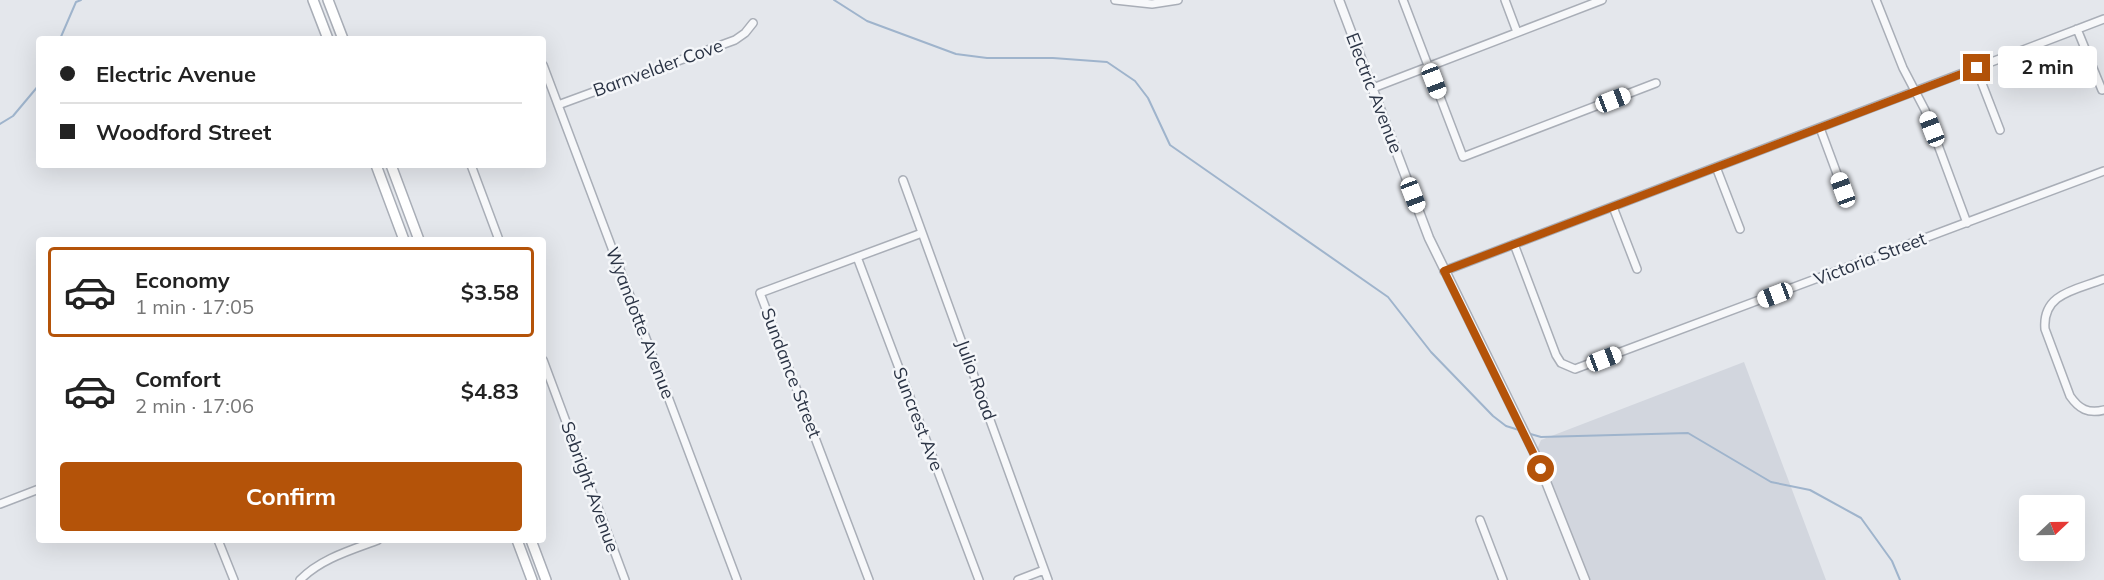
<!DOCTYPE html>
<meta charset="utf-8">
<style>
:root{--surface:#fff;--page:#f2f2f2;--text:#222;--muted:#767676;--line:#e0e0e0;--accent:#b45309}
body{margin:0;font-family:Mulish,sans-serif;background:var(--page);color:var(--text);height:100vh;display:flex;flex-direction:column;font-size:22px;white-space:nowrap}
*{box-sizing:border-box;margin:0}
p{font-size:20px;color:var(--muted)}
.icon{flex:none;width:33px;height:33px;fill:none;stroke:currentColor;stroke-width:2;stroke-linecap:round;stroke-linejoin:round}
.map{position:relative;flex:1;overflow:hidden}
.drawer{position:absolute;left:36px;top:237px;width:510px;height:306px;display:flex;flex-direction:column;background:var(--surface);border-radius:6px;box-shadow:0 6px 24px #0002}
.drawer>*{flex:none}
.banner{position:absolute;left:36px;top:36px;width:510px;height:132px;border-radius:6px;box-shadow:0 6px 24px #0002;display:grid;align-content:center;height:132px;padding:0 24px;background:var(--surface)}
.needle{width:39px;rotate:68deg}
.buttons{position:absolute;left:2019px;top:495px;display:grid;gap:12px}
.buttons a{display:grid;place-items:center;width:66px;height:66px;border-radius:6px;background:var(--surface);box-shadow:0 6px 24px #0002;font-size:30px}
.end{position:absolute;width:27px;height:27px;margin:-14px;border:8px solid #b45309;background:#fff;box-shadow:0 0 0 3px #fff}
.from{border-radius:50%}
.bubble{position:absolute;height:42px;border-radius:6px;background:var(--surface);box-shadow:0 6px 24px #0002;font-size:20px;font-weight:700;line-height:42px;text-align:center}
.car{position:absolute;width:18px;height:36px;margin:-18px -9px;border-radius:8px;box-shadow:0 0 4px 2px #0007;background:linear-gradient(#fff 24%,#345 0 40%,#fff 0 76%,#345 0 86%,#fff 0)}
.banner b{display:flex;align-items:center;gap:21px;height:57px;font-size:22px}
.banner b+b{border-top:2px solid var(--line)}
.banner i{width:15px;height:15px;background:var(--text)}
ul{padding:10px 0 0;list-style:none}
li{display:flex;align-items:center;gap:18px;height:90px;margin:0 12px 9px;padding:0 12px;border:3px solid transparent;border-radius:6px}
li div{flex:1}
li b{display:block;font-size:22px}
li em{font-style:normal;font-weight:700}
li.selected{border-color:var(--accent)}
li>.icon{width:54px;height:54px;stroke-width:1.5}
.action{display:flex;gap:12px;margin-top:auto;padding:12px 24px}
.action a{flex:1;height:69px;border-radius:6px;background:var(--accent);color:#fff;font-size:24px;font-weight:700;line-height:69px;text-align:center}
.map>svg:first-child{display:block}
.built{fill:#d2d6de}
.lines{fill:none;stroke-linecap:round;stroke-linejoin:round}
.stream{stroke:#9fb4cc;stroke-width:2}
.minor-casing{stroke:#a9aeb7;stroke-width:10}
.tertiary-casing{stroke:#a9aeb7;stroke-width:11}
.secondary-casing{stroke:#a9aeb7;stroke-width:12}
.minor{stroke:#f7f8fa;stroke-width:7}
.tertiary{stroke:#f7f8fa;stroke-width:8}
.secondary{stroke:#fff;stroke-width:9}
.route{stroke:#b45309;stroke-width:8}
.labels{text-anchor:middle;stroke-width:5;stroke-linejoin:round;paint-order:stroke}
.street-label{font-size:18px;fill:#2b3445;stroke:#f4f6f9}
</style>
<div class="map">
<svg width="2104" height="580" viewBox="0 0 2104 580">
<rect width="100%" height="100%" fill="#e4e7ec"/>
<path class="built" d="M1744,362L1826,580H1585L1535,454L1541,440Z"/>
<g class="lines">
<path class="stream" d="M834,0L867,21L956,54L987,58H1053L1107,62L1135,81L1148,98L1170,145L1388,297L1431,352L1493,416L1506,426L1519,430
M60,39L76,2L81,0
M0,124L13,116L39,85
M1527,433L1541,437L1688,433L1771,482L1810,490L1861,518L1892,561L1900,580"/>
<defs>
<path id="minor" d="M1115,0L1152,4L1178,0
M1403,0L1463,157L1656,83
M1505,0L1517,32
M1876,0L1903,68L1925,110L1967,223
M2077,29L2102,90
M543,65L737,580
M1976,68L2000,130
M1373,88L1602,0
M558,105L735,40L745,33L753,23
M1820,128L1843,190
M471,165L499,240
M1716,167L1740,229
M903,180L1048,580
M1613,207L1637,269
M1514,244L1556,355L1561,363L1575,369L2104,171
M857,257L979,580
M1444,271L2104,19
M2104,279C2076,290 2042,293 2045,329L2070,396C2079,409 2088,414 2104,410
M543,360L625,580
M0,504L39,489
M1480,520L1503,580
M218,540L234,580
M300,580C320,559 351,550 378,540
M869,580L760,293L922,233
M1018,580L1044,570"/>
<path id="tertiary" d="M1339,0L1429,238L1535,454L1585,580"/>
<path id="secondary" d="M313,0L328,39
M328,0L343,39
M376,165L404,240
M391,165L419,240
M517,540L532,580
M531,540L546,580"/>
</defs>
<use href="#minor" class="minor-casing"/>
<use href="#tertiary" class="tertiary-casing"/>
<use href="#secondary" class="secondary-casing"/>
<use href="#minor" class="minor"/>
<use href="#tertiary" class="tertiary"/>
<use href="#secondary" class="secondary"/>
</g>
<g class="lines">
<path class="route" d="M1541,469L1444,271L1977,68"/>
</g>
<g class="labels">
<g class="street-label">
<text transform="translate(658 68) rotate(-20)" y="6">Barnvelder Cove</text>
<text transform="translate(1374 93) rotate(69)" y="6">Electric Avenue</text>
<text transform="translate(1870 259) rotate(-21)" y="6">Victoria Street</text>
<text transform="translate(640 323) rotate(69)" y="6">Wyandotte Avenue</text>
<text transform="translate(791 373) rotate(69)" y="6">Sundance Street</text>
<text transform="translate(976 380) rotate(70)" y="6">Julio Road</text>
<text transform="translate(918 419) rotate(69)" y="6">Suncrest Ave</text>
<text transform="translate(590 487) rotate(70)" y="6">Sebright Avenue</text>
</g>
</g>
</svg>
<div class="buttons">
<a><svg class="needle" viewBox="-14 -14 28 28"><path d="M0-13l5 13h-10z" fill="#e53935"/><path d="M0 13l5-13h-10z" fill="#767676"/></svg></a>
</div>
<i class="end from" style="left:1541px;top:469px"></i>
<i class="end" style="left:1977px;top:68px"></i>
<div class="bubble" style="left:1998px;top:46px;width:99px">2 min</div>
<i class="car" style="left:1434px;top:81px;rotate:159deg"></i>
<i class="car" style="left:1613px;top:100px;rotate:69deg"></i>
<i class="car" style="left:1932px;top:129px;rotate:339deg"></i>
<i class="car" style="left:1843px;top:190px;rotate:340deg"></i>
<i class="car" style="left:1413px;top:195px;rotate:159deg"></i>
<i class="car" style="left:1775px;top:295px;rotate:249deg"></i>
<i class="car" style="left:1604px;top:359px;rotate:69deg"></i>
<div class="banner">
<b><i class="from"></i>Electric Avenue</b>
<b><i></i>Woodford Street</b>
</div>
<section class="drawer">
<ul>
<li class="selected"><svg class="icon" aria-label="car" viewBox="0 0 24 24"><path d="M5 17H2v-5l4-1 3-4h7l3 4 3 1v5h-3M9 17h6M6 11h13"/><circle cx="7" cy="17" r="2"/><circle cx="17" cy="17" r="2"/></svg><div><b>Economy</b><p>1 min · 17:05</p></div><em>$3.58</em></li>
<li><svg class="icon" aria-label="car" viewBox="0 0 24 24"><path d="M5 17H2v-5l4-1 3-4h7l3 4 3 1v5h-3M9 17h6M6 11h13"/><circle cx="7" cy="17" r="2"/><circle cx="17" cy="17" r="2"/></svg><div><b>Comfort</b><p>2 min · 17:06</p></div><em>$4.83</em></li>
</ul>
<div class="action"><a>Confirm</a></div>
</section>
</div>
